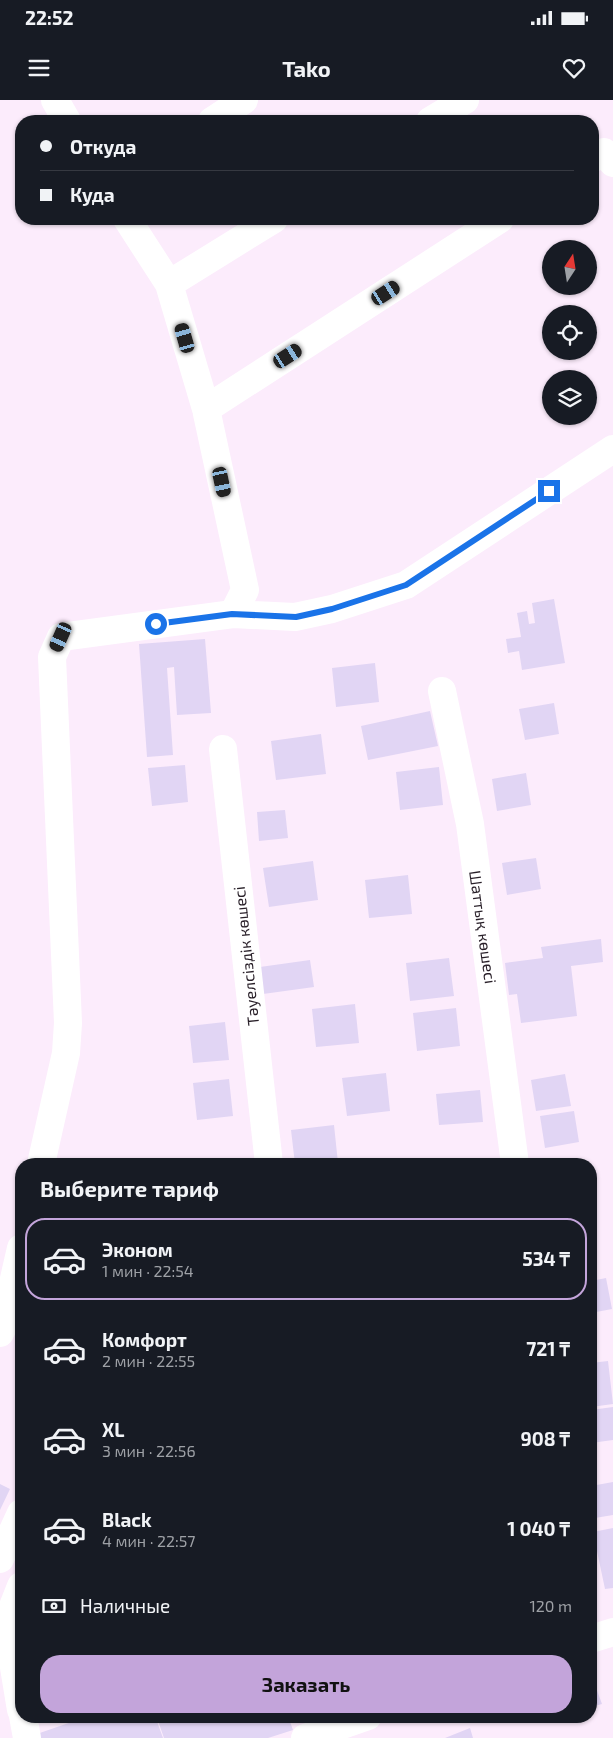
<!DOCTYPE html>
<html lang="ru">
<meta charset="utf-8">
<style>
:root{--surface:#171b24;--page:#242831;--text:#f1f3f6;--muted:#9ea1a6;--line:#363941;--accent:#c3a4da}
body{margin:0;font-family:"Exo 2",sans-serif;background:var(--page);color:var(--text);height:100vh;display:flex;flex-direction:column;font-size:19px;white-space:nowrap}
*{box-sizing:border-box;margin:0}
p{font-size:16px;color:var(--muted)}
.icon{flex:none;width:28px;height:28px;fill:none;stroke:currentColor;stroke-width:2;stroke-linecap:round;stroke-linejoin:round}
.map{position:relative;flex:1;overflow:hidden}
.side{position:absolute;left:15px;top:1058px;width:582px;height:565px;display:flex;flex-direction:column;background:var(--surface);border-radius:20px;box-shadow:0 1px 4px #0004}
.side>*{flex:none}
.top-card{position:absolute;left:15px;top:15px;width:584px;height:110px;border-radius:20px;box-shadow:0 1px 4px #0004;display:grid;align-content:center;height:110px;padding:0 25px;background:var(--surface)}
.needle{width:32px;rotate:12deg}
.controls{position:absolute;left:542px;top:140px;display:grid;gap:10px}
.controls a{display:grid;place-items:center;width:55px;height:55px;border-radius:50%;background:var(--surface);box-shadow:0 1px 4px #0004;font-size:25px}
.end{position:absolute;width:22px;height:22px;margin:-11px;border:6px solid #1a73e8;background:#fff;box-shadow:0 0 0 2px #fff}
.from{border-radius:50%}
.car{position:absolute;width:15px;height:30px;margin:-15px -8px;border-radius:6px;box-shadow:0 0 4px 1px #0007;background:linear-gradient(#222 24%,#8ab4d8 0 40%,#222 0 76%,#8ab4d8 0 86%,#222 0)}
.top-card b{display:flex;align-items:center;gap:18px;height:48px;font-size:19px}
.top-card b+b{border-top:1px solid var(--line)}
.top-card i{width:12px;height:12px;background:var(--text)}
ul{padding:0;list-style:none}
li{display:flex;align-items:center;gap:15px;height:82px;margin:0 10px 8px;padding:0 15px;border:2px solid transparent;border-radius:20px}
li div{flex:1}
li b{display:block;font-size:19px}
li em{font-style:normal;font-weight:700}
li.selected{border-color:var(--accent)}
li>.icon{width:45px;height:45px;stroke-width:1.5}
h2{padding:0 25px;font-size:22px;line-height:60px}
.pay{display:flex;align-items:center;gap:12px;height:55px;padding:0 25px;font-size:19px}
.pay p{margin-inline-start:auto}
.action{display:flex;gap:10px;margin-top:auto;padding:10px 25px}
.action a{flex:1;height:58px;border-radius:20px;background:var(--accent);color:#111;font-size:20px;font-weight:700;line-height:58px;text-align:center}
.status{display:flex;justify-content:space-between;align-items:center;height:35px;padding:0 25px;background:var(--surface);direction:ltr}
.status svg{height:14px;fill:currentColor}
header{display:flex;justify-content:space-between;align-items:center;height:65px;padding:0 25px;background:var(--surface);font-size:22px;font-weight:700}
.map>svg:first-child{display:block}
.building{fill:#e1d5f4}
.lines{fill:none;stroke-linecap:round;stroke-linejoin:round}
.minor{stroke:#fff;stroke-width:28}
.route{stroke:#1a73e8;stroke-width:6}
.labels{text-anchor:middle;stroke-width:4;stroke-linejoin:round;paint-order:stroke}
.street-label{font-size:16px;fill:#281f28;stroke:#fff}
</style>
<div class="status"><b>22:52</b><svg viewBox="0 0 49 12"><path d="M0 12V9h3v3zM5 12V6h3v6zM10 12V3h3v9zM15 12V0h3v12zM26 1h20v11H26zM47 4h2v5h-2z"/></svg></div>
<header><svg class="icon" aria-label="menu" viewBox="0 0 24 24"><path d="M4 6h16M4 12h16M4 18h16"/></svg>Tako<svg class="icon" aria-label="heart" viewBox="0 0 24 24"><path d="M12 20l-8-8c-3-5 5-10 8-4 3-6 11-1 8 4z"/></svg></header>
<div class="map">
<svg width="613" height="1638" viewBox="0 0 613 1638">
<rect width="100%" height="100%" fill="#fcecfc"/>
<path class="building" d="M554,499L565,563L522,570L519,551L508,553L506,539L521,537L517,513L527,511L529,524L535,523L532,503Z
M205,539L211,613L177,615L174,567L167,568L173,655L147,657L139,544Z
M375,563L379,602L336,607L332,568Z
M554,603L559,634L525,640L519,609Z
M430,611L438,646L368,660L361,626Z
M321,634L326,674L276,680L271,641Z
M185,665L188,702L152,706L148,668Z
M439,667L443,705L400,710L396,672Z
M526,673L531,705L497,711L492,679Z
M285,710L288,738L259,741L257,712Z
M536,758L541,789L507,795L502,763Z
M313,761L318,800L269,807L263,768Z
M408,775L412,814L369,818L365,780Z
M601,839L603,862L571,866L577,916L521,923L517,894L509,895L505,863L543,858L541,847Z
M449,858L454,896L410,901L406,863Z
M310,860L314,887L263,894L260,867Z
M355,904L359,943L316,947L312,909Z
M456,908L460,946L417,951L413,913Z
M225,922L229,960L193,963L189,926Z
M386,973L390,1011L347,1016L342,978Z
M565,974L571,1006L536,1011L531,980Z
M229,979L233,1016L197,1020L193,983Z
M480,990L483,1022L439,1025L436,994Z
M574,1011L579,1042L545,1048L540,1016Z
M334,1025L338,1063L295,1064L291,1030Z
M208,1058V1064H172V1062Z
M606,1178L612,1209L591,1213V1181Z
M608,1261L613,1304L591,1307V1263Z
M613,1307V1340L591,1343V1310Z
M613,1382V1415L595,1418L591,1398V1386Z
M0,1384L10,1389L0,1410Z
M613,1428V1488L605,1489L593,1432Z
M591,1574L602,1604L591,1607Z
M89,1616H155L163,1638H32L31,1636Z
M162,1616H288L293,1630L268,1638H164L157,1618Z
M470,1628L473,1638H445Z"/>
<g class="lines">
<path class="minor" d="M55,0L67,21
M212,21L244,0
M430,21L465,0
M592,59L604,52L613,63
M127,119L169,184
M206,309L500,119
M233,514L295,517L332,509L406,485L613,349
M442,591L470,724L515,1064
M223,649L269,1064
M41,1064L66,953L68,923L52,557L61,537L233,514L245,490L206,309L169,184L274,119
M0,1233L3,1227L21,1148
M0,1459L21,1413
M21,1486L12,1509L8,1531L21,1610
M591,1539L613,1532
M23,1616L27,1638
M305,1638L368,1616"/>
</g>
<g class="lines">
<path class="route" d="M156,524L232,514L296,517L332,509L406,485L549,391"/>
</g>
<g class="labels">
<g class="street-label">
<text transform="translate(483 827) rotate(82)" y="6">Шаттық көшесі</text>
<text transform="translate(246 856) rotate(-96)" y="6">Тәуелсіздік көшесі</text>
</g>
</g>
</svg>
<div class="controls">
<a><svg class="needle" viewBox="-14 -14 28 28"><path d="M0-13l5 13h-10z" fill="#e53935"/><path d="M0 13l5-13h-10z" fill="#9ea1a6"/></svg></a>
<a><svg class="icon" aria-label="locate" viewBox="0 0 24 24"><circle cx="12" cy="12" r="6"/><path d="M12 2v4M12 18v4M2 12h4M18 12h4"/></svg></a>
<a><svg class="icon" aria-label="layers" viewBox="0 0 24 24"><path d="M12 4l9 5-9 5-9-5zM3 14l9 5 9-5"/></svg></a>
</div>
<i class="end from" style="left:156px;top:524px"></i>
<i class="end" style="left:549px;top:391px"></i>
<i class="car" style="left:386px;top:193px;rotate:57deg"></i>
<i class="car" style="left:185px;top:238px;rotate:344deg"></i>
<i class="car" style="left:288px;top:256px;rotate:57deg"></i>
<i class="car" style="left:222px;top:382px;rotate:168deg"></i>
<i class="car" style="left:61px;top:537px;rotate:204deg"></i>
<div class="top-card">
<b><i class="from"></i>Откуда</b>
<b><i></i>Куда</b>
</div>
<section class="side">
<h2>Выберите тариф</h2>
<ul>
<li class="selected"><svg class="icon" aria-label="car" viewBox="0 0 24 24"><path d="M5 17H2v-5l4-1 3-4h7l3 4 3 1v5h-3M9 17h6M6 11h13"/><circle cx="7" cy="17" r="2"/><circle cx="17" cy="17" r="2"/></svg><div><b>Эконом</b><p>1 мин · 22:54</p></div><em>534 ₸</em></li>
<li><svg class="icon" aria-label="car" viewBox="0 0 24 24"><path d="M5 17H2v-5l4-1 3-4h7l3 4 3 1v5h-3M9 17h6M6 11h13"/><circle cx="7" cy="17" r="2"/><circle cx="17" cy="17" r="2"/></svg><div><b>Комфорт</b><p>2 мин · 22:55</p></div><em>721 ₸</em></li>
<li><svg class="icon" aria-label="car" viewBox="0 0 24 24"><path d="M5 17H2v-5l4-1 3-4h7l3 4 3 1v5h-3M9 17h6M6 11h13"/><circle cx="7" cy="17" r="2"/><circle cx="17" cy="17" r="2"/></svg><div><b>XL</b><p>3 мин · 22:56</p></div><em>908 ₸</em></li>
<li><svg class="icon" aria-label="car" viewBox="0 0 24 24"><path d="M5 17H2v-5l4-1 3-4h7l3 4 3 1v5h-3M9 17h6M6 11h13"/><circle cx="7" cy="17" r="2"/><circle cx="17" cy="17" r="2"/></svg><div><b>Black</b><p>4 мин · 22:57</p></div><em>1 040 ₸</em></li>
</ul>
<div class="pay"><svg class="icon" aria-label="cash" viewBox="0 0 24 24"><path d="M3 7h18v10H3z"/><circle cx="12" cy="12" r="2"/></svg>Наличные<p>120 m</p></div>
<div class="action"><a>Заказать</a></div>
</section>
</div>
